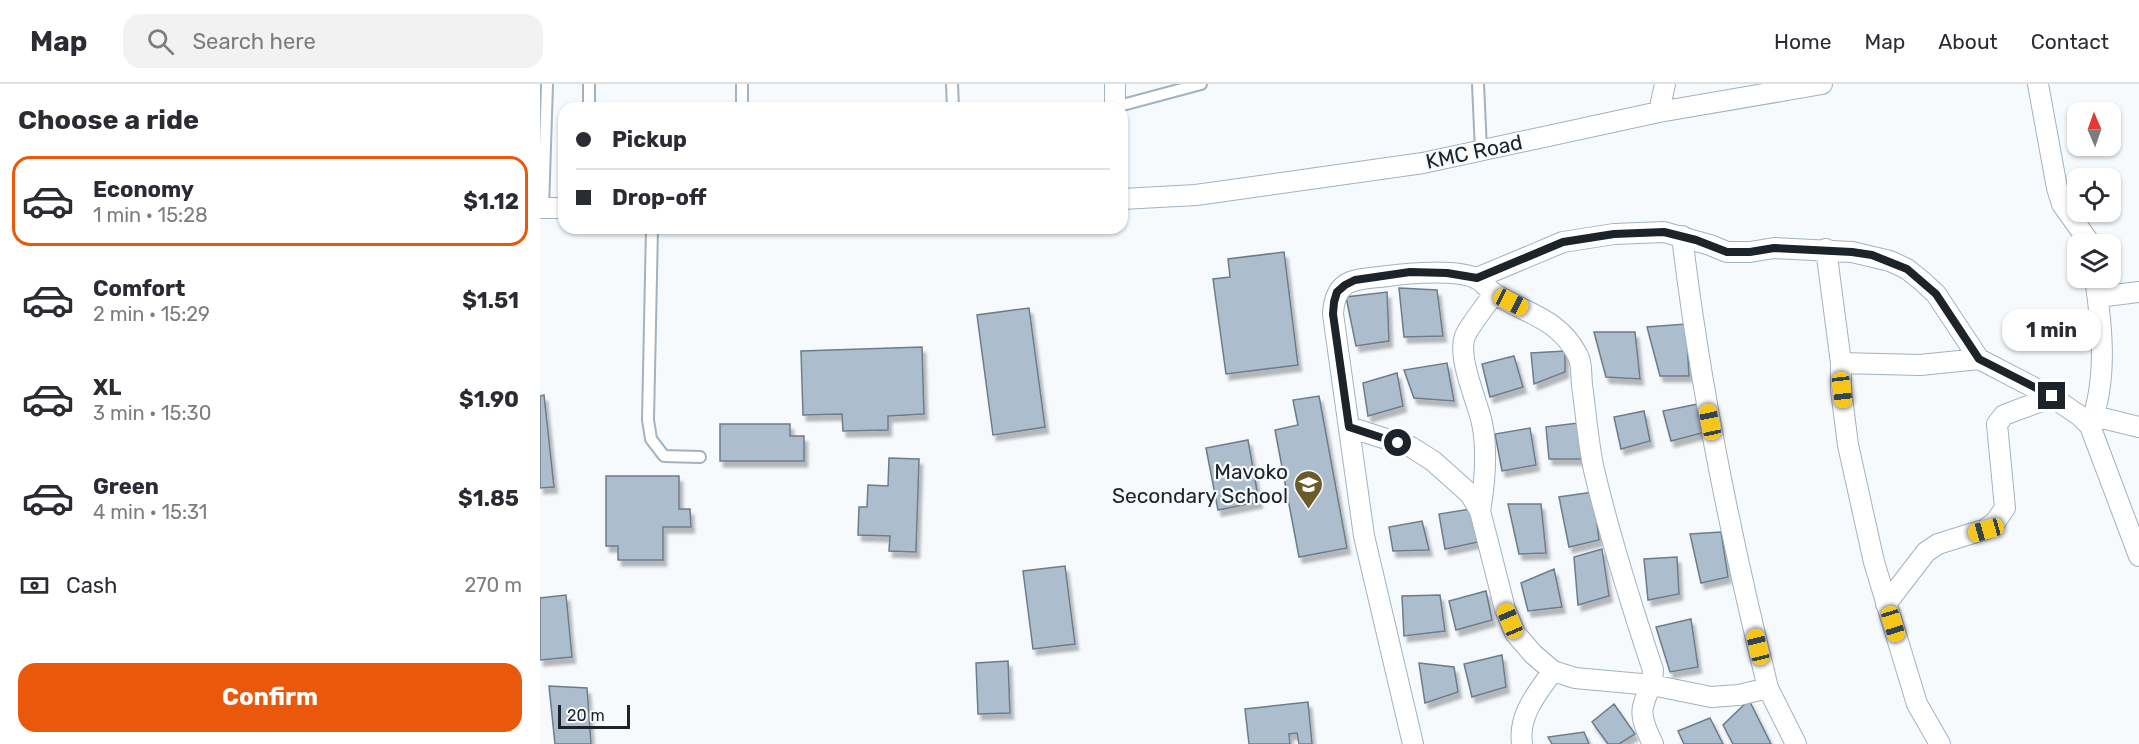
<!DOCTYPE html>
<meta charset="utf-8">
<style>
:root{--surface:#fff;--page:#f2f2f3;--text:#2b2b33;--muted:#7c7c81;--line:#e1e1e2;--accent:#ea580c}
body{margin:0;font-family:Rubik,sans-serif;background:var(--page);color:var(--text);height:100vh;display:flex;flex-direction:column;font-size:22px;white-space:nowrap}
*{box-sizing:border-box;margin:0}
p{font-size:20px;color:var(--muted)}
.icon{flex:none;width:33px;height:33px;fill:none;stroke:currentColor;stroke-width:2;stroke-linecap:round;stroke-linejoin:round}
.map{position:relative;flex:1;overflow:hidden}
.panel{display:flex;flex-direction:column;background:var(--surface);width:540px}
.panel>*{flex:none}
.hud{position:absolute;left:18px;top:18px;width:570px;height:132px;border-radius:18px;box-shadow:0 2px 4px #0004;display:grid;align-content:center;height:132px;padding:0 18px;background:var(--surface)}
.needle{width:39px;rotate:358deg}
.tools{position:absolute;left:1527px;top:18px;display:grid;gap:12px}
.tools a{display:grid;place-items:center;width:54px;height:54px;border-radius:12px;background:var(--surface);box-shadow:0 2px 4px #0004;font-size:30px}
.scale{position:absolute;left:18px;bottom:15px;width:72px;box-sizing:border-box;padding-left:6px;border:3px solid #1c2329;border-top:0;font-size:16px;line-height:21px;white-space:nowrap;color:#1c2329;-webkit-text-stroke:4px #f6fafd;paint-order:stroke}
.end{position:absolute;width:27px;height:27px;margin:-14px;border:8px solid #1c2329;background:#fff;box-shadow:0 0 0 3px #fff}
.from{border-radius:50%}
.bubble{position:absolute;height:42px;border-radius:18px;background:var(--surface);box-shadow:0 2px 4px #0004;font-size:20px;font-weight:700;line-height:42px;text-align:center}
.car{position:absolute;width:18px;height:36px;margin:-18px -9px;border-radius:8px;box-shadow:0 0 4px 2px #0007;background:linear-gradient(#f5c518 24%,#345 0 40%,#f5c518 0 76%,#345 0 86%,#f5c518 0)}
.hud b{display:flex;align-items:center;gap:21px;height:57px;font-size:22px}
.hud b+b{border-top:2px solid var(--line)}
.hud i{width:15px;height:15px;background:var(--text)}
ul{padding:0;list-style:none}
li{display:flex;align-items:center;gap:18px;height:90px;margin:0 12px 9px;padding:0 6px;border:3px solid transparent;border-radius:18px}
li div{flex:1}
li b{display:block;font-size:22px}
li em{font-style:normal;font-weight:700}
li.active{border-color:var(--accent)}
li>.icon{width:54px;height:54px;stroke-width:1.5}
h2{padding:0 18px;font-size:27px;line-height:72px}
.pay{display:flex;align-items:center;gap:15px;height:66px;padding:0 18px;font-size:22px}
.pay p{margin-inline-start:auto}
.primary-button{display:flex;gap:12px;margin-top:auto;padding:12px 18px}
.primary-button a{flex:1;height:69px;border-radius:18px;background:var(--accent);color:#fff;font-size:24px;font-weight:700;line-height:69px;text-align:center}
header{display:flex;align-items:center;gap:36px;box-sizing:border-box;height:84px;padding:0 30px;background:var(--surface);border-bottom:2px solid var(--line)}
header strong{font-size:28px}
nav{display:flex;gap:33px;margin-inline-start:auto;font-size:21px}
.search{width:420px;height:54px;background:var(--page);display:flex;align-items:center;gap:15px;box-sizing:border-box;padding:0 21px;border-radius:18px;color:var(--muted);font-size:22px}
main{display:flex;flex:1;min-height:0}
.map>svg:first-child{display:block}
.building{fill:#acbece;stroke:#6c7c8b;stroke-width:1.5;filter:url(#shadow)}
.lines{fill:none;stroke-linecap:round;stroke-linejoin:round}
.lane-casing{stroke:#a1b2c1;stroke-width:14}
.street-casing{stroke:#a1b2c1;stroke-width:22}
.lane{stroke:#fff;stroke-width:10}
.street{stroke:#fff;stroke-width:20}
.route{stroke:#1c2329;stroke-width:8}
.labels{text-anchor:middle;stroke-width:4.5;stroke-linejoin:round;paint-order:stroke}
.street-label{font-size:21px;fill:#1c2329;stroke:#f6fafd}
.poi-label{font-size:21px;fill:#1c2329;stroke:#f6fafd;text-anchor:end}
</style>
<header>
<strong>Map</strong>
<div class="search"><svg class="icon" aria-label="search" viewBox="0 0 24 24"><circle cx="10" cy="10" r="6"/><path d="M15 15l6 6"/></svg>Search here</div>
<nav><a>Home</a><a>Map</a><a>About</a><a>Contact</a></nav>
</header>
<main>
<section class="panel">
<h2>Choose a ride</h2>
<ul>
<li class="active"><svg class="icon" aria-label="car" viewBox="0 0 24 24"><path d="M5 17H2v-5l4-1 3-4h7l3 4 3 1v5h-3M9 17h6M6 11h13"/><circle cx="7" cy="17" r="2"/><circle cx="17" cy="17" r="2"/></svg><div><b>Economy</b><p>1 min · 15:28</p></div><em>$1.12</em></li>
<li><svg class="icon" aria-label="car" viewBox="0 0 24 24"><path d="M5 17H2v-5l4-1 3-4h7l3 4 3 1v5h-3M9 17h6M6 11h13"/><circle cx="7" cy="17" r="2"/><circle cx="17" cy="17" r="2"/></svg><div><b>Comfort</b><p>2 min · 15:29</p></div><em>$1.51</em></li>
<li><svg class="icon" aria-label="car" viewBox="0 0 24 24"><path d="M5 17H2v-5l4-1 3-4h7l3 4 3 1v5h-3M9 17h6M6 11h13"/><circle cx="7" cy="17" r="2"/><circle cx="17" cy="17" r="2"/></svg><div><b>XL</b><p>3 min · 15:30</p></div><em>$1.90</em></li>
<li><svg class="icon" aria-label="car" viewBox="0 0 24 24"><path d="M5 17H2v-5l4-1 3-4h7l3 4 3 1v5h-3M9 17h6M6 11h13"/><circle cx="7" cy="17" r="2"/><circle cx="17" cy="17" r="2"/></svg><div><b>Green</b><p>4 min · 15:31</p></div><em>$1.85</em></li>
</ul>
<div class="pay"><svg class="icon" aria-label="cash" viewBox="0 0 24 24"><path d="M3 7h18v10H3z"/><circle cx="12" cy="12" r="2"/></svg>Cash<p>270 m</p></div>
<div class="primary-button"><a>Confirm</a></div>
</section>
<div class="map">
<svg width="1599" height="660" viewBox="0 0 1599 660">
<defs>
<filter id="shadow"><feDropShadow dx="3.5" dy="6" stdDeviation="1.5" flood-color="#0004"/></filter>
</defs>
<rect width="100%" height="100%" fill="#f6fafd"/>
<path class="building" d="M744,168L758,281L686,290L673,195L690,193L688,175Z
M859,204L897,206L903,252L864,253Z
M847,208L849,257L816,262L806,213Z
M489,224L505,343L453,351L437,231Z
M1146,240L1149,292H1120L1107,243Z
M1054,248H1095L1100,295L1066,293Z
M382,263L384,330L348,332V346L303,347L302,330L263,331L261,267Z
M1025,267V288L994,300L991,269Z
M974,272L983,303L950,313L942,280Z
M907,279L914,317L874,314L864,286Z
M857,289L863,322L828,332L823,299Z
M4,311L14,403L0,404V312Z
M779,312L807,464L759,473L735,346L758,341L753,316Z
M1158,320L1162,349L1131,357L1123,327Z
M1104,327L1110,357L1081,365L1074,333Z
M1038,339L1043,375H1009L1006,343Z
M180,340H250V352H264V377H180Z
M990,344L996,381L962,387L955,350Z
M708,356L719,418L678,426L666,364Z
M349,374L379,375L376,468L349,467L350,452L318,451L319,423H327L328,401L348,402Z
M66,392H139V425H150L151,443H123V476H78V462H66Z
M1053,408L1059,456L1029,463L1019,413Z
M968,420H1001L1006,469L979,470Z
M930,425L938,458L905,465L899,430Z
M882,437L889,466L853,467L849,443Z
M1181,448L1188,493L1161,499L1150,450Z
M1062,465L1069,512L1038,521L1034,473Z
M1137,473L1139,510L1108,516L1104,475Z
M525,482L535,560L493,565L483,487Z
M1014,485L1022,523L988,527L981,499Z
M946,507L952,536L916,546L909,517Z
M26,511L32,573L0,576V514Z
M900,511L905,547L864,552L862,512Z
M1151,535L1158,583L1130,588L1116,543Z
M962,571L966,603L932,613L924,580Z
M468,577L470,629L438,630L436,579Z
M879,579L914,583L918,608L885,619Z
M9,602L47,604L51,660H15Z
M1209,616L1231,660H1193L1183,641Z
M768,618L772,660H759L757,649L749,650L750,660H709L705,625Z
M1074,620L1095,650L1079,660H1068L1052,638Z
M1170,634L1183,660H1144L1138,647Z
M1044,648L1049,660H1012L1008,653Z"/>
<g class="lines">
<defs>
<path id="lane" d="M412,0L413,24
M938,0L941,66
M575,23L661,0
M49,24V0
M202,24V0
M3,124L7,0
M112,144L108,336L111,355L124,372L160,373"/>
<path id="street" d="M575,0V24
M1498,0L1517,104L1522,120L1547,155L1549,160
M1119,28L1125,0
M582,115L656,111L883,79L1119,28L1282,0
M0,124H24
M1142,152C1160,304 1191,455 1228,604
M1286,165L1301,279V306L1308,361L1334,478L1377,620L1400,660
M937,194L1023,158L1074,150L1124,148L1170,161L1187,168H1210L1234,164L1312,168L1350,177L1367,185L1382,197L1396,210L1439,275
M1558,213L1599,208
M1301,279L1380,281L1439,275L1512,313L1540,332L1550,342L1599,472
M1554,332L1599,343
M1550,342C1568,295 1562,243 1555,194
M809,343L871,363L893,377L930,410L940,427L965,525L975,549L993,570L1013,587L1035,594L1112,601L1171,613L1199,611L1228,604L1256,660
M940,427C945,398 948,368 942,339C937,316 917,274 925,252C931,239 946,222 954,209
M1346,520L1386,468L1398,460L1446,445L1456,437L1465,424L1457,340L1464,331L1512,313
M873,660L824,452L793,230C795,192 817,196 848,192C868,189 919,185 937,195C944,198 948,206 955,210C986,230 1018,234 1037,270C1042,278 1041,291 1042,301C1046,329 1048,359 1054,386C1070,454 1091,520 1113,586C1112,603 1106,609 1103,623C1100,635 1108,649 1113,660
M982,660C978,631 997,609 1013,587"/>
</defs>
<use href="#lane" class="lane-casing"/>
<use href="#street" class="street-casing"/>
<use href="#lane" class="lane"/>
<use href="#street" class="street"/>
</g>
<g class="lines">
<path class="route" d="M858,359L809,343L793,230L794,218L797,208L805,201L815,196L870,188L907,189L937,194L1023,158L1074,150L1124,148L1156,156L1187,168H1210L1234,164L1312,168L1332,171L1367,185L1396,210L1439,275L1512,312"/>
</g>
<defs>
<symbol id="school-pin" viewBox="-11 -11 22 30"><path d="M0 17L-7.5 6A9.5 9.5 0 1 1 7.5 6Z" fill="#6c5a28" stroke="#f6fafd"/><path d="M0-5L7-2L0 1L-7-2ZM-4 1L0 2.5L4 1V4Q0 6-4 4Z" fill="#fff"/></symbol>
</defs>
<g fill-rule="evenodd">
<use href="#school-pin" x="752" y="384" width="33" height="45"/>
</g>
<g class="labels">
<g class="street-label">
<text transform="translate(934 68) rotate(-12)" y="7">KMC Road</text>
</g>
<g class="poi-label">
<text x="748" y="395">Mavoko<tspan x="748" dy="24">Secondary School</tspan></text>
</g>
</g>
</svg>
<div class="tools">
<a><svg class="needle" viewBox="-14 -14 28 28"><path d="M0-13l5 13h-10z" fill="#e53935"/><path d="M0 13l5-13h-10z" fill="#7c7c81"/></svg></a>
<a><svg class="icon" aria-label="locate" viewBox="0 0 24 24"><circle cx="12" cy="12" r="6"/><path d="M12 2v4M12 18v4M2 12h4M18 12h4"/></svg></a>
<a><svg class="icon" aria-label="layers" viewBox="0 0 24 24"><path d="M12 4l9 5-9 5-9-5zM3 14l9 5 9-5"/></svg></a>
</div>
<div class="scale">20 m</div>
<i class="end from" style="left:858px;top:359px"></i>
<i class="end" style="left:1512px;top:312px"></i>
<div class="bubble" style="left:1462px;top:225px;width:99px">1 min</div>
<i class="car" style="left:971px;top:218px;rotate:117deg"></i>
<i class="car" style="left:1302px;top:306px;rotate:173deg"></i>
<i class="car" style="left:1170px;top:338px;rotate:348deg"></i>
<i class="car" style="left:1446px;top:446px;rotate:254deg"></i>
<i class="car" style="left:970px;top:537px;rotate:337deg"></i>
<i class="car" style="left:1353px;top:540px;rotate:163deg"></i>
<i class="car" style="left:1218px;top:563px;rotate:346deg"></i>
<div class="hud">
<b><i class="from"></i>Pickup</b>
<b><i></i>Drop-off</b>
</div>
</div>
</main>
